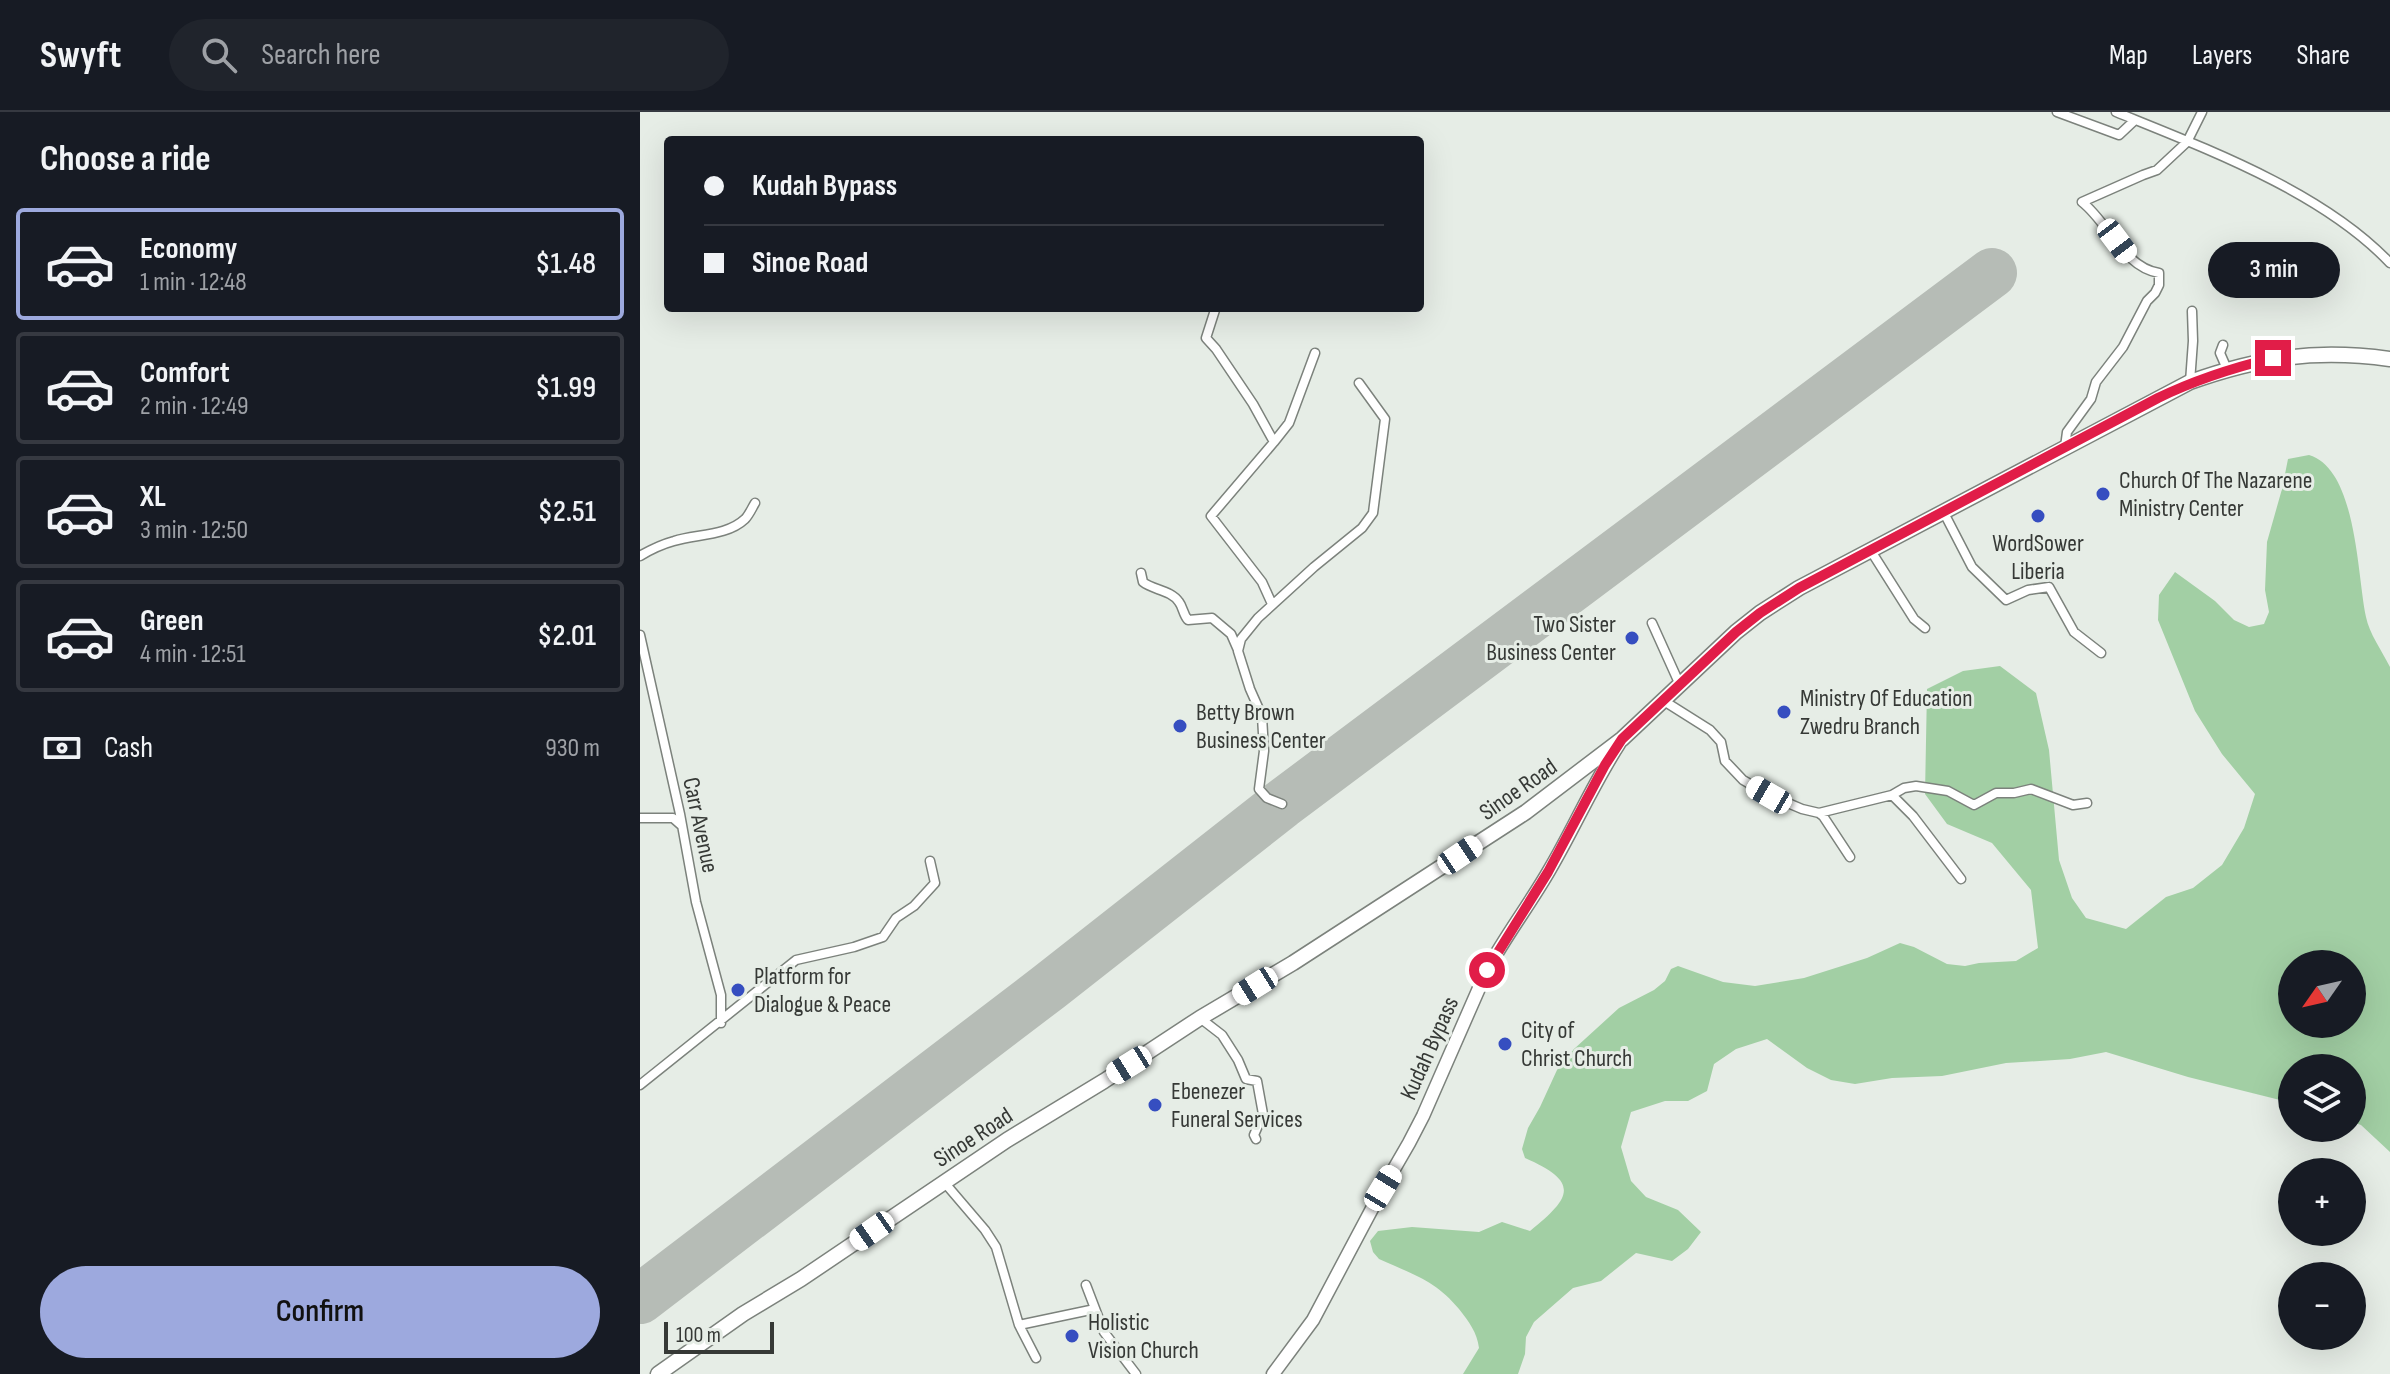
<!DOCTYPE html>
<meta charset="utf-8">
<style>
:root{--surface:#171b24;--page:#20242c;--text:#f1f3f6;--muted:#9ea1a6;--line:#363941;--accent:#9da9de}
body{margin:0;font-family:"Sofia Sans Condensed",sans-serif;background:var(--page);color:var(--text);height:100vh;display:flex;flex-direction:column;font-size:30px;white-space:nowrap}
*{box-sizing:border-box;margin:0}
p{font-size:26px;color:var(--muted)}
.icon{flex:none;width:44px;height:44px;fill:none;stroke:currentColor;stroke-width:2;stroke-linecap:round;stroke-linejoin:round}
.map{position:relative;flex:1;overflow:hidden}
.sheet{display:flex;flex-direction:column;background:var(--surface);width:640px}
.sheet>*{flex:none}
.banner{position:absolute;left:24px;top:24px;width:760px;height:176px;border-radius:8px;box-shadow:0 8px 32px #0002;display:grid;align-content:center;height:176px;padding:0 40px;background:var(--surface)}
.needle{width:52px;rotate:236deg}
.fabs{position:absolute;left:1638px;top:838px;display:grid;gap:16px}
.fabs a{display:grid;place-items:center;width:88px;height:88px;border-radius:50%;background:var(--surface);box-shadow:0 8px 32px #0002;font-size:40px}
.scale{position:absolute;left:24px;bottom:20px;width:110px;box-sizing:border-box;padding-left:8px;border:4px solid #363936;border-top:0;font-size:22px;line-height:28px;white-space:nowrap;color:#363936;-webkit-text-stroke:6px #e6ede6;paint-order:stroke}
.end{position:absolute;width:36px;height:36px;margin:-18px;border:10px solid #e11d48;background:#fff;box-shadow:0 0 0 4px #fff}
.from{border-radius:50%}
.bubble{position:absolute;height:56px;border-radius:28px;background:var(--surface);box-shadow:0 8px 32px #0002;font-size:26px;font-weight:600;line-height:56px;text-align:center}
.car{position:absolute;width:24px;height:48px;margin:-24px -12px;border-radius:10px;box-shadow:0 0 6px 2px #0007;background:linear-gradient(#fff 24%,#345 0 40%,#fff 0 76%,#345 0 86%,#fff 0)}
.banner b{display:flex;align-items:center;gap:28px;height:76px;font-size:30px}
.banner b+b{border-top:2px solid var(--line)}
.banner i{width:20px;height:20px;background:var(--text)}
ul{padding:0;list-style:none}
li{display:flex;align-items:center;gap:24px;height:112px;margin:0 16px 12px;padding:0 24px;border:4px solid var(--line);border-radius:8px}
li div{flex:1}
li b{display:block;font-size:30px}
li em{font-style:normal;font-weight:600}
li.selected{border-color:var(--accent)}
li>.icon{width:72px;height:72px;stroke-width:1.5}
h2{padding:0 40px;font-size:36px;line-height:96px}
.pay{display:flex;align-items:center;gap:20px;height:88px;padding:0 40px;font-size:30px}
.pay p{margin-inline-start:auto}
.button{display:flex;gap:16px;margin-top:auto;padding:16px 40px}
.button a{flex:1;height:92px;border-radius:48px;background:var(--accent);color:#111;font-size:32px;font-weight:600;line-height:92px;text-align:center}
header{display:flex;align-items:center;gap:48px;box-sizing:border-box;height:112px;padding:0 40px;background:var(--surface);border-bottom:2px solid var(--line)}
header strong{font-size:38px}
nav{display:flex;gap:44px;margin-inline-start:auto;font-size:28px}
.search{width:560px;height:72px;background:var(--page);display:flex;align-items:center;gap:20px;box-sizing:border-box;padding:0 28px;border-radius:44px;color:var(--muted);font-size:30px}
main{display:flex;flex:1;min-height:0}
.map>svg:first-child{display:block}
.green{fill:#a2cfa4;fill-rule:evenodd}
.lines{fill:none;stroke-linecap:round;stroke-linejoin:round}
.runway{stroke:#b6bcb6;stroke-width:50}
.street-casing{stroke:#7c827c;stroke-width:11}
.secondary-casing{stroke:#7c827c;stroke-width:15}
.highway-casing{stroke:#7c827c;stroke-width:17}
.street{stroke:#fff;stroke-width:8}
.secondary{stroke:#fff;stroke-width:12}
.highway{stroke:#fff;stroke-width:14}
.route{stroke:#e11d48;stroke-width:10}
.poi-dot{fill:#364ec0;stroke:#e6ede6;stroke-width:3}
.labels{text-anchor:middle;stroke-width:6;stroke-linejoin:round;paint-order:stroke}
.poi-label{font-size:24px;fill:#363936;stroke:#e6ede6;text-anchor:start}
.street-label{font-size:24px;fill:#363936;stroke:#e6ede6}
</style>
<header>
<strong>Swyft</strong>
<div class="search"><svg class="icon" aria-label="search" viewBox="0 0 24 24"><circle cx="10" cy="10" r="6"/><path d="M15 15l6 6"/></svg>Search here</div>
<nav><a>Map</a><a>Layers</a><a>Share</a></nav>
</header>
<main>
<section class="sheet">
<h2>Choose a ride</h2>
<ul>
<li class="selected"><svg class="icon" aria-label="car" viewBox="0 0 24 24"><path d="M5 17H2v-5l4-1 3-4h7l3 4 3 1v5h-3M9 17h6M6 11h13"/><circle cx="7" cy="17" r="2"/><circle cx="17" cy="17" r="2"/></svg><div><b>Economy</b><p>1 min · 12:48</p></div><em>$1.48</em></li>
<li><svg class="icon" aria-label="car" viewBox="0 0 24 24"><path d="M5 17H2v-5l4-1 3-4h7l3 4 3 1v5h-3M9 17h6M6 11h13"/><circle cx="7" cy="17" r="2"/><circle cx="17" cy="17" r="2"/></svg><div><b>Comfort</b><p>2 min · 12:49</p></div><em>$1.99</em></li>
<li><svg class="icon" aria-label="car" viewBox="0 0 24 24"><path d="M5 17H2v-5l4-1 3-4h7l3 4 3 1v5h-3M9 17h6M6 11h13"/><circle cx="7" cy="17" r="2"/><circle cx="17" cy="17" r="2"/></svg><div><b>XL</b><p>3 min · 12:50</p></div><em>$2.51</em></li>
<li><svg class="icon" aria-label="car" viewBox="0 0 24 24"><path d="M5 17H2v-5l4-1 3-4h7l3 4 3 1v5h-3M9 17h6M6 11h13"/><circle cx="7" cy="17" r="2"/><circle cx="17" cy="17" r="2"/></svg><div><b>Green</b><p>4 min · 12:51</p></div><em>$2.01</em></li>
</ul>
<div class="pay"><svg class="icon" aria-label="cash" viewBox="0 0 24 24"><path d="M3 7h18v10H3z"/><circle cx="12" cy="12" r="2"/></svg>Cash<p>930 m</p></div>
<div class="button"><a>Confirm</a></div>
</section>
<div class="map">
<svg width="1750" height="1262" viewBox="0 0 1750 1262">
<rect width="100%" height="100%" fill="#e6ede6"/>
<path class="green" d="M1669,343C1717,357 1717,463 1726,505C1729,521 1742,539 1750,555V1040L1721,1013L1712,1010V956H1652V991L1548,965L1466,940L1430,947L1366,951L1302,964L1252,966L1215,972L1191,968L1167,956L1127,927L1096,937L1074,952L1067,979L1048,989H1025L991,1000L981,1035L991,1069L1006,1085L1038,1098L1061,1120L1048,1137L1032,1149L996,1141L961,1169L933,1176L894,1210L886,1225L885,1242L878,1262H823L839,1236C837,1220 829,1210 819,1197C795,1168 772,1162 739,1147L733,1140L730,1129L738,1119L772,1115L839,1120L862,1110L890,1119C932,1085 940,1070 885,1046L882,1037L888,1016L900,995L917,958L934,937L979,896L1014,878L1025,869L1031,857L1038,854L1083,870L1115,874L1164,866L1227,846L1260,831L1274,835L1307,852L1325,854L1339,851L1376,849L1398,836L1391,778L1352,731L1307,712L1285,682L1287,577L1323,559L1360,554L1396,581L1409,638L1419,748L1432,786L1446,806L1486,817L1526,785L1553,776L1582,753L1604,716L1615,682L1582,642L1555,599L1518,508L1519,483L1535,460L1575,489L1594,508L1609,515L1624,512L1629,500L1625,478L1627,430L1642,377L1648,347ZM1652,852H1712V912H1652Z"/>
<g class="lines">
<path class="runway" d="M0,1187L409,875L642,692L1352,161"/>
<defs>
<path id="street" d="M1417,0L1479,23L1495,8
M1476,0C1567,37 1683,80 1750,151
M575,198L566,226L576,237L613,292L634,330L571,404L622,470L632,492
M1583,233L1580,241L1587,257
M1550,270L1553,229L1552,199
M634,330L649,311L675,241
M1425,335L1427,320L1451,287L1456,270L1483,235L1507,189L1515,181L1519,173V161C1483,155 1469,111 1442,90L1503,63L1517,58L1547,30L1562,0
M1303,399L1332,455L1366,488L1388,478L1409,475L1434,520L1461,541
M1231,439L1274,507L1285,516
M0,444C10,438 23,432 34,429C57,422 87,424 105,407C109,403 112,396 115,391
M501,461L503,470C513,478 531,478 539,490C543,495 543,502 548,508L572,506L591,522L598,538
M1012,511L1040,573
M0,523L40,702L56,790L81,883V911
M1024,589L1070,618L1081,630L1085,649L1103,668L1129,683L1162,697L1179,701L1252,683L1264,676L1276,674L1308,679L1334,693L1356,681H1374L1391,677L1433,693L1447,691
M1252,683L1273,704L1321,767
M642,692L627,686L619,677L624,639L622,604L610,577L598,539L601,527L618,506L674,455L722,416L733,401L745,307L719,271
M1179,701L1183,704L1210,745
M0,706H33L41,713
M560,906L582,923L598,948L606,967L617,969L623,1002L614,1023L616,1027
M0,973L156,848L214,835L243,825L256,806L274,794L295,771L290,749
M304,1070L345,1118L356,1135L379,1213L396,1246
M446,1173L464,1220L496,1262
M379,1213L455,1197"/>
<path id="secondary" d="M633,1262L673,1208L743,1076L769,1031L783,1004L847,858C866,823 890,792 910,757C934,716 953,672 979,632"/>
<path id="highway" d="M18,1262L103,1202L161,1167L367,1028L464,969L560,906L653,851L886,700L982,627L1096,520L1120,501L1159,476L1550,270C1620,245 1676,237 1750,247"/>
</defs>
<use href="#street" class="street-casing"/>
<use href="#secondary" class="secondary-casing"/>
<use href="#highway" class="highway-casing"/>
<use href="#street" class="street"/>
<use href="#secondary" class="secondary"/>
<use href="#highway" class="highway"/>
</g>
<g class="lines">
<path class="route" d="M847,858L908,760L965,653L982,627L1096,520L1120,501L1159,476L1518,286C1555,268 1592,256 1633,246"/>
</g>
<g class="poi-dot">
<circle cx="1463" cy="382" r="8"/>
<circle cx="1398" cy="404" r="8"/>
<circle cx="992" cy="526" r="8"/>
<circle cx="1144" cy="600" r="8"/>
<circle cx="540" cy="614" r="8"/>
<circle cx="98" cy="878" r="8"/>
<circle cx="865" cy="932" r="8"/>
<circle cx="515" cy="993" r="8"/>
<circle cx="432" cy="1224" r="8"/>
</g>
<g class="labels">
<g class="poi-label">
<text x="1479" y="376">Church Of The Nazarene<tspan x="1479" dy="28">Ministry Center</tspan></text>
<text x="1398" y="439" text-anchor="middle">WordSower<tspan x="1398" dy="28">Liberia</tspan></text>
<text x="976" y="520" text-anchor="end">Two Sister<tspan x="976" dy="28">Business Center</tspan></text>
<text x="1160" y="594">Ministry Of Education<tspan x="1160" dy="28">Zwedru Branch</tspan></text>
<text x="556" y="608">Betty Brown<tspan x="556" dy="28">Business Center</tspan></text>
<text x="114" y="872">Platform for<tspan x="114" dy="28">Dialogue &amp; Peace</tspan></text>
<text x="881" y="926">City of<tspan x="881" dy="28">Christ Church</tspan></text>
<text x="531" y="987">Ebenezer<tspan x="531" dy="28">Funeral Services</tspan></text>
<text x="448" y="1218">Holistic<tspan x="448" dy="28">Vision Church</tspan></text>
</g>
<g class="street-label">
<text transform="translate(878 677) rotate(-35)" y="8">Sinoe Road</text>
<text transform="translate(61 713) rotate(78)" y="8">Carr Avenue</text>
<text transform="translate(789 936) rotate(-66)" y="8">Kudah Bypass</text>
<text transform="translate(333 1025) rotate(-33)" y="8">Sinoe Road</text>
</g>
</g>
</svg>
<div class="fabs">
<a><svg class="needle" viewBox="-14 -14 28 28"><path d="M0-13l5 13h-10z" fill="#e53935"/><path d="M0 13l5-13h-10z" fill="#9ea1a6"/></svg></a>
<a><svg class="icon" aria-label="layers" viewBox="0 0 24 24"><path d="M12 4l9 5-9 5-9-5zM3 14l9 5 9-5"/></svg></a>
<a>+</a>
<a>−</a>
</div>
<div class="scale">100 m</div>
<i class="end from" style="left:847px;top:858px"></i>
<i class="end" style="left:1633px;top:246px"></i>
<div class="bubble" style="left:1568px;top:130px;width:132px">3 min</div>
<i class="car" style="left:1477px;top:129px;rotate:143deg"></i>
<i class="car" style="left:1129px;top:683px;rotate:300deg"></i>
<i class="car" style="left:820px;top:743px;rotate:56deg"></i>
<i class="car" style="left:615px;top:874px;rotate:238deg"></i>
<i class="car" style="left:489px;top:953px;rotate:238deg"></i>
<i class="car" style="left:743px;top:1076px;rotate:31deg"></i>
<i class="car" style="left:232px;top:1119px;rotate:235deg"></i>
<div class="banner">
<b><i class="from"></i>Kudah Bypass</b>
<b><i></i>Sinoe Road</b>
</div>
</div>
</main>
